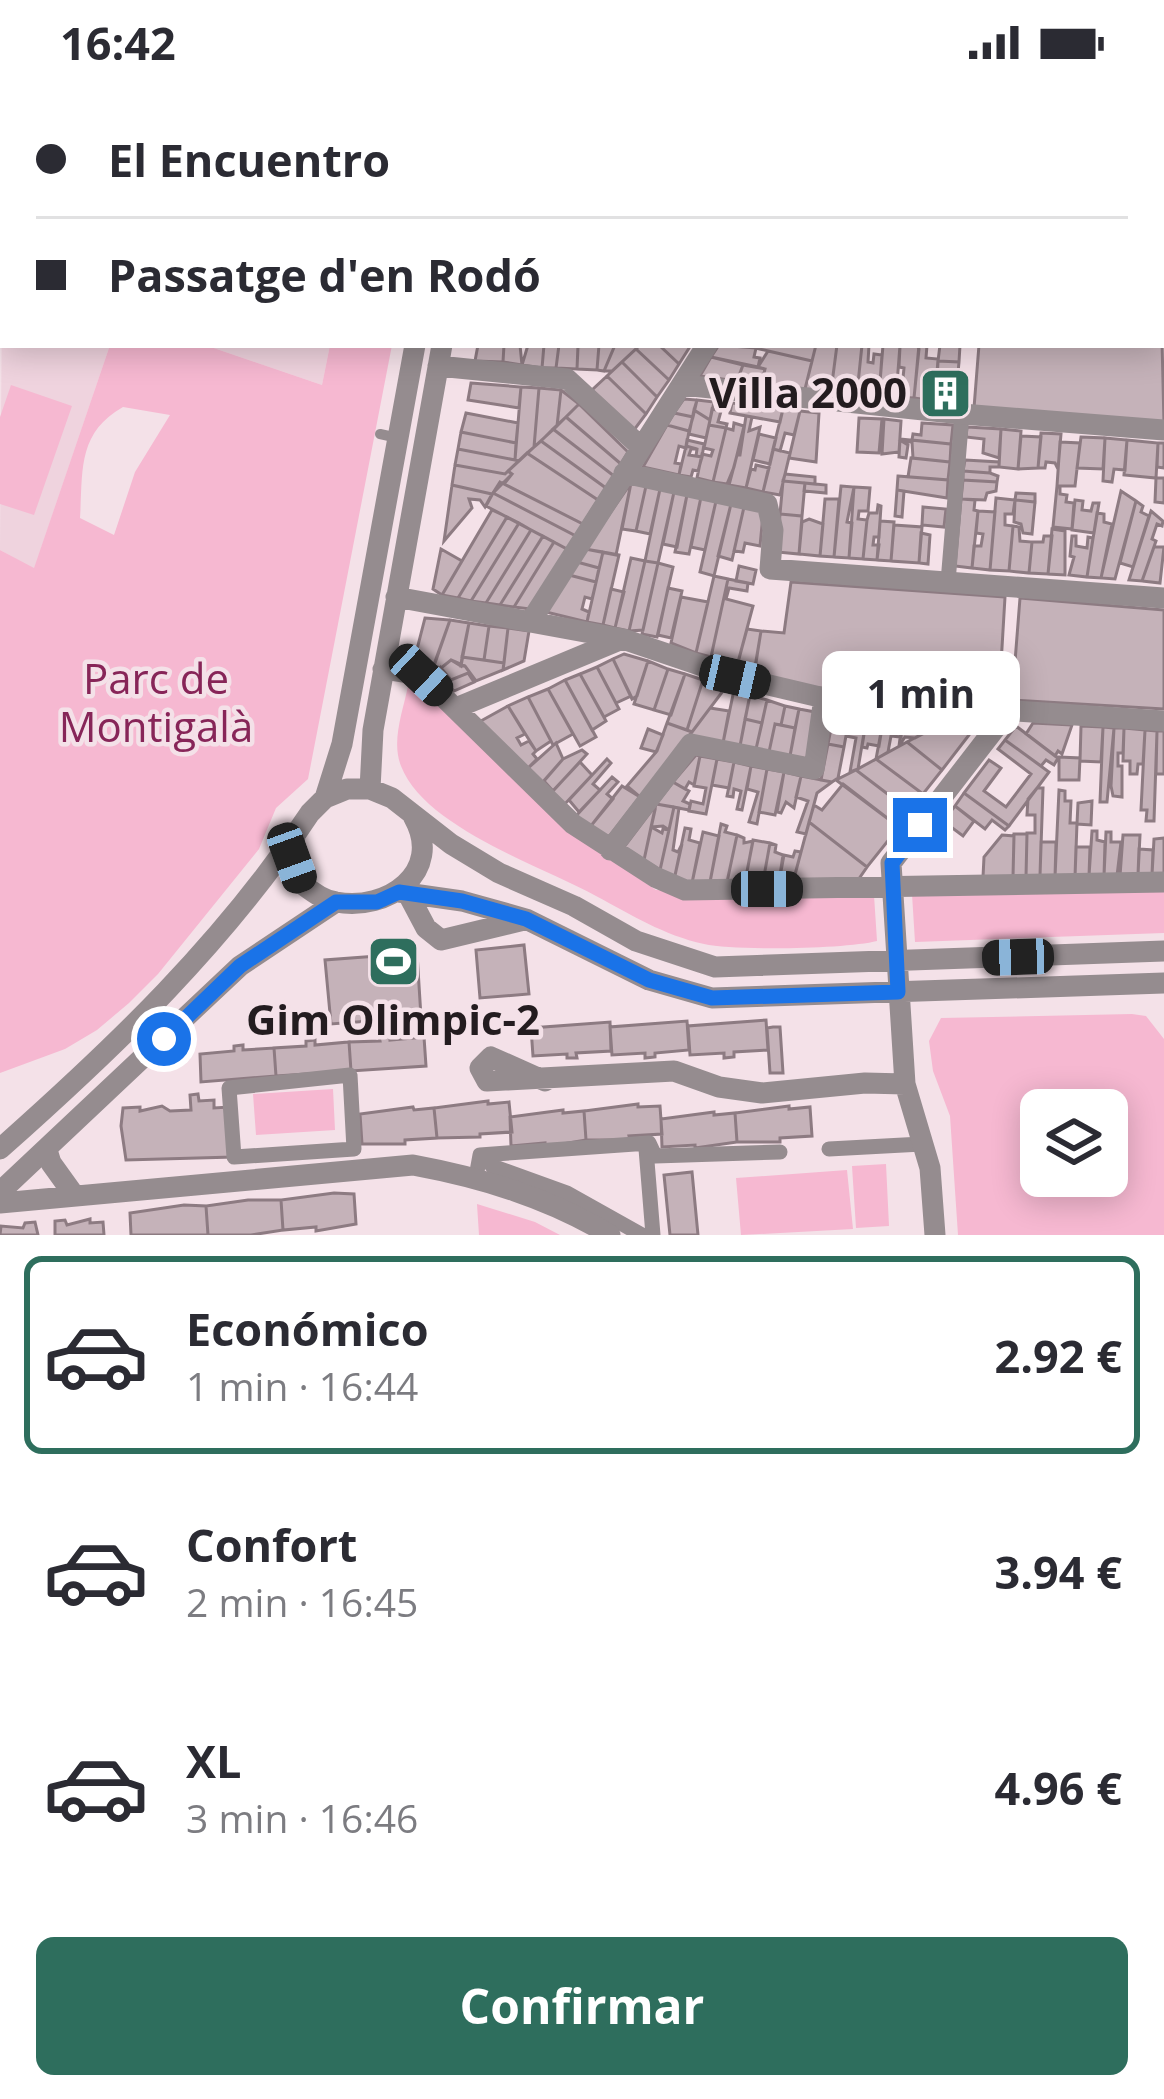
<!DOCTYPE html>
<html lang="es">
<meta charset="utf-8">
<style>
:root{--surface:#fff;--page:#f2f2f3;--text:#2b2b33;--muted:#7c7c81;--line:#e1e1e2;--accent:#2e6e5d}
body{margin:0;font-family:"Open Sans",sans-serif;background:var(--page);color:var(--text);height:100vh;display:flex;flex-direction:column;font-size:45px;white-space:nowrap}
*{box-sizing:border-box;margin:0}
p{font-size:39px;color:var(--muted)}
.icon{flex:none;width:66px;height:66px;fill:none;stroke:currentColor;stroke-width:2;stroke-linecap:round;stroke-linejoin:round}
.map{position:relative;height:1151px;overflow:hidden}
.sheet{display:flex;flex-direction:column;background:var(--surface);flex:1}
.sheet>*{flex:none}
.top-card{position:absolute;left:0px;top:0px;width:1164px;height:264px;box-shadow:0 6px 30px #0003;display:grid;align-content:center;height:264px;padding:0 36px;background:var(--surface)}
.controls{position:absolute;left:1020px;top:1005px;display:grid;gap:24px}
.controls a{display:grid;place-items:center;width:108px;height:108px;border-radius:18px;background:var(--surface);box-shadow:0 6px 30px #0003;font-size:60px}
.end{position:absolute;width:54px;height:54px;margin:-27px;border:15px solid #1a73e8;background:#fff;box-shadow:0 0 0 6px #fff}
.from{border-radius:50%}
.bubble{position:absolute;height:84px;border-radius:18px;background:var(--surface);box-shadow:0 6px 30px #0003;font-size:39px;font-weight:700;line-height:84px;text-align:center}
.car{position:absolute;width:36px;height:72px;margin:-36px -18px;border-radius:15px;box-shadow:0 0 9px 3px #0007;background:linear-gradient(#222 24%,#8ab4d8 0 40%,#222 0 76%,#8ab4d8 0 86%,#222 0)}
.top-card b{display:flex;align-items:center;gap:42px;height:114px;font-size:45px}
.top-card b+b{border-top:3px solid var(--line)}
.top-card i{width:30px;height:30px;background:var(--text)}
ul{padding:21px 0 0;list-style:none}
li{display:flex;align-items:center;gap:36px;height:198px;margin:0 24px 18px;padding:0 12px;border:6px solid transparent;border-radius:18px}
li div{flex:1}
li b{display:block;font-size:45px}
li em{font-style:normal;font-weight:700}
li.selected{border-color:var(--accent)}
li>.icon{width:108px;height:108px;stroke-width:1.5}
.cta{display:flex;gap:24px;margin-top:auto;padding:24px 36px}
.cta a{flex:1;height:138px;border-radius:18px;background:var(--accent);color:#fff;font-size:48px;font-weight:700;line-height:138px;text-align:center}
.status{display:flex;justify-content:space-between;align-items:center;height:84px;padding:0 60px;background:var(--surface);direction:ltr}
.status svg{height:33px;fill:currentColor}
.map>svg:first-child{display:block}
.built{fill:#efd3de}
.green{fill:#f6b8d1;fill-rule:evenodd}
.building{fill:#c5b2b9;stroke:#8d7b82;stroke-width:3}
.lines{fill:none;stroke-linecap:round;stroke-linejoin:round}
.service{stroke:#958c8f;stroke-width:10}
.pedestrian{stroke:#958c8f;stroke-width:15}
.minor{stroke:#958c8f;stroke-width:21}
.route{stroke:#1a73e8;stroke-width:15}
.labels{text-anchor:middle;stroke-width:9;stroke-linejoin:round;paint-order:stroke}
.poi-label{font-size:42px;font-weight:bold;fill:#231c1f;stroke:#f4e1e8;text-anchor:end}
.park-label{font-size:42px;fill:#872558;stroke:#f4e1e8}
</style>
<div class="status"><b>16:42</b><svg viewBox="0 0 49 12"><path d="M0 12V9h3v3zM5 12V6h3v6zM10 12V3h3v9zM15 12V0h3v12zM26 1h20v11H26zM47 4h2v5h-2z"/></svg></div>
<div class="map">
<svg width="1164" height="1151" viewBox="0 0 1164 1151">
<rect width="100%" height="100%" fill="#f4e1e8"/>
<path class="built" d="M78,0H379L77,3Z
M3,89V261H110L34,485L0,466Z
M205,261H330L322,301Z"/>
<path class="green" d="M110,261H205L322,301L330,261H392L308,695L276,724L259,765L158,890L129,919L97,946L65,965L0,989V466L34,484ZM123,323L170,331L135,388L114,451L80,434C83,387 77,349 123,323Z
M11,301L72,322L34,431L0,420V333Z
M408,602L433,610L560,741L656,806L874,811L877,857C846,865 736,867 704,860C663,851 632,831 596,812C542,782 425,744 401,682C391,657 403,627 408,602Z
M1164,805V849L915,858L912,810Z
M1132,930L1146,932L1164,955V1151H958L950,1032L933,987L929,957L941,934ZM1041,1026H1107V1092H1041Z
M333,1005L335,1046L256,1051L253,1010Z
M886,1080L889,1142L856,1144L852,1082Z
M847,1086L853,1145L741,1151L736,1094Z
M477,1120L535,1138L560,1151H479Z"/>
<path class="building" d="M899,0H971L972,3H900Z
M971,0H1022V3Z
M1022,0H1068L1022,3Z
M1072,0H1127L1125,3Z
M1161,135H1164V193H1161Z
M1161,215L1164,340L974,324L979,261H1161Z
M478,261H504L503,278L475,277Z
M504,261H520L522,281L503,278Z
M528,261H544L542,284L522,281Z
M544,261H559L556,284H542Z
M559,261H578L577,285L556,284Z
M588,261H599L597,286L577,285L578,263Z
M599,261H615L604,287L597,286Z
M615,261H640L612,287H604Z
M640,261H659L679,280L669,296L636,265Z
M659,261H691L679,280Z
M719,261L756,264L754,273L760,274L758,283L711,273Z
M742,261H816L812,277Z
M816,261H837L831,307L805,305Z
M837,261H862L857,309L831,307Z
M862,261H869L868,278L873,279L874,270L882,271L879,311L857,309Z
M883,261H900L896,313L879,311Z
M905,261H917L919,265L914,314L896,313L897,293L903,294L904,284L899,283L900,262Z
M919,261H927L926,274L938,275L935,317L914,314Z
M940,261H960L959,278L938,277Z
M636,265L669,296L657,313L622,278Z
M768,267L812,277L805,305L761,301L765,285L758,283Z
M711,273L743,281L737,297L700,292Z
M938,277L959,278L957,300L937,299Z
M622,278L657,313L646,330L607,292Z
M743,281L765,285L761,301L737,297Z
M607,292L646,330L634,346L592,306Z
M471,299L521,303L519,324L468,316Z
M937,299L957,300L955,318L935,317Z
M521,303L539,304L534,363L519,377L515,376Z
M539,304L561,306L557,342L534,363Z
M561,306L579,320L557,342Z
M684,315L697,316L693,333L674,329Z
M697,316L714,318L710,336L694,326Z
M732,319L783,325L780,338L730,329Z
M579,320L628,368L621,380L566,333Z
M712,325L721,327L718,338L727,340L726,344L709,341Z
M783,325L800,327L794,351L785,349L780,367L773,365Z
M694,326L710,336L706,354L689,350Z
M800,327L819,329L816,378L789,374Z
M466,329L518,339L516,359L461,348Z
M674,329L693,333L689,347L667,341Z
M746,332L752,333L749,347L760,343L746,404L729,401L737,371H740Z
M566,333L621,380L614,392L553,345Z
M859,334L882,335L879,369L857,368Z
M884,335L901,337L899,368L882,370Z
M734,339L744,342L734,383L727,400L713,398L726,344L733,346Z
M922,339L953,341L951,360L912,356L913,350L921,351Z
M667,341L689,347L686,364L679,362L675,379L681,380L679,391L643,383Z
M709,341L726,344L713,398L697,394L702,370L711,372L713,366L704,364Z
M967,343L1001,345L999,374L983,369L984,355L966,353Z
M553,345L614,392L606,404L541,357Z
M1001,345L1021,347L1018,385L999,383Z
M461,348L516,359L515,376L458,365Z
M1041,349L1061,350L1058,385L1055,379L1046,378L1045,384H1038Z
M759,350L776,354L770,380L753,376Z
M1021,352L1041,353L1038,384L1018,385Z
M1081,353L1105,354L1103,385L1077,384Z
M1105,354L1127,356L1125,386L1114,385L1112,398L1103,397Z
M900,355L951,360L950,378L913,374L912,358H903L908,361L906,374L899,373Z
M687,356L704,360L702,373L696,372L697,365L686,362Z
M1127,356L1158,359L1156,394L1124,391Z
M541,357L606,404L598,416L527,369Z
M1060,358L1080,359L1075,402H1057Z
M1158,359H1164V384L1157,383Z
M686,362L697,365H691L689,371L702,373L698,387L693,386L691,393L679,391Z
M458,365L515,376L519,377L505,390L455,381Z
M773,365L790,369L780,411L763,408Z
M527,369L598,416L583,440L504,400L512,390L508,387Z
M911,374L950,378L948,396L908,393Z
M965,376L999,378V383H990V389L963,387Z
M455,381L505,390L508,387L512,390L492,410L452,401Z
M756,381L769,384L763,408L746,404L751,385L755,386Z
M963,387L990,389L998,392L997,398L963,396Z
M785,390L815,393V400L783,397Z
M898,392L948,396L947,414L897,406Z
M1156,394H1164V419L1155,418Z
M963,396L997,398L996,407L987,409L985,416L961,415Z
M783,397L805,399L802,432L780,430Z
M500,398L583,440L576,452L493,409Z
M631,399L646,402L636,447L622,445Z
M631,399L616,471L585,465Z
M805,399L826,401V409L804,407Z
M452,401L492,410L485,423L480,416L469,415L472,424L444,457Z
M646,402L660,405L650,450L636,447Z
M841,402L854,403L847,438L852,439L849,474L834,473Z
M1057,402L1060,403V410L1067,411L1066,418L1074,419L1072,445L1053,443Z
M854,403L870,404L868,427H859L858,435L867,436L863,475L849,474Z
M660,405L674,408L658,479L645,477Z
M897,406L904,407L902,433L895,432Z
M1121,407L1136,417L1115,495L1101,494Z
M674,408L687,411L677,463L663,460Z
M493,409L576,452L567,465L486,422Z
M1016,409L1035,410V418L1015,416Z
M687,411L701,413L689,470L675,468Z
M701,413L716,417L705,466L691,463Z
M996,414L1015,416L1013,430H1005V441L1013,442L1009,487L990,486Z
M825,415H839L834,473L820,472Z
M961,415L975,416L974,426L978,427L972,484L955,482Z
M1015,416L1035,418L1032,450L1023,449L1021,440L1014,438Z
M1075,416L1083,417L1082,426L1091,427L1093,419H1099L1094,449L1072,446Z
M716,417L731,420L714,492L700,488Z
M1136,417L1143,422L1141,428L1149,432L1133,483L1120,479Z
M731,420L744,423L732,476L718,472Z
M878,421L881,422L879,453H874L873,461H879L877,476L863,475L867,436L869,429H877Z
M744,423L760,426L763,431L760,462L745,459L743,468L734,467Z
M923,423L946,425L944,443L922,441Z
M492,426L507,433L458,514L442,511Z
M978,427L995,428L990,486L972,484L974,462H981L983,450L976,449Z
M1151,427L1163,437L1162,442L1157,440L1152,455L1156,457L1142,497L1129,496Z
M1097,429L1104,430V438L1112,440L1101,494L1087,493Z
M780,430L802,432L799,470L777,468Z
M507,433L519,439L471,517L458,514Z
M809,435L823,440L820,472L799,470L802,438Z
M880,437L894,438L891,477L877,476Z
M519,439L531,446L486,519L471,517Z
M894,441L922,443L919,479L891,477Z
M1013,442L1019,443L1020,457L1032,458L1029,489L1009,487Z
M1052,445L1065,447V491L1048,490Z
M531,446L543,452L500,521L486,519Z
M921,449L930,451L928,480L919,479Z
M543,452L554,458L514,523L500,521Z
M1044,452H1052L1048,490L1029,489L1032,458H1043Z
M1072,452H1076V462L1087,464L1088,453L1093,454L1087,493L1069,491L1074,473L1070,472Z
M554,458L567,465L530,525L514,523Z
M1154,463H1164L1160,499L1142,497Z
M441,465L462,477L442,511L433,505Z
M585,465L603,468L599,484L577,478Z
M603,468L619,471L603,541L587,538Z
M631,474L645,477L629,547L615,544Z
M645,477L658,479L643,546L629,547Z
M577,478L599,484L596,498L569,491Z
M658,479L673,483L657,553L642,550Z
M739,482L756,486L753,500L736,497Z
M569,491L596,498L592,515L585,513L582,525L589,528L587,538L546,528Z
M714,492L728,495L711,573L696,569Z
M728,495L748,499L747,507L729,504L726,515L753,522L737,582L711,573Z
M791,498L1005,513L999,614L914,613L809,603L754,589L761,547L784,549Z
M668,504L682,507L671,554L658,551Z
M611,505L624,508L615,544L603,541Z
M681,513L708,518L696,569L671,559Z
M1020,514L1164,526V625L1012,616Z
M425,534L450,536L432,586L415,573Z
M450,536L469,539L461,582L451,576L441,584L434,582Z
M469,539L489,542L484,576L462,573Z
M489,542L508,544L504,579L484,576Z
M508,544L529,547L524,577L503,586Z
M747,545L761,547L755,585L737,582Z
M624,570L648,577L637,612L632,615L613,575Z
M462,573L504,579L503,586L476,597L465,582H461Z
M613,575L631,612L616,619L597,583Z
M451,576L465,582L476,597L468,589L451,596L441,584Z
M648,577L668,585L654,626L634,620Z
M597,583L619,625L604,633L580,590Z
M441,584L451,596L468,589L474,598L454,607L439,591Z
M668,585L685,590L671,631L654,626Z
M580,590L606,637L592,646L565,596Z
M685,590L703,596L687,646L667,639Z
M565,596L596,653L580,662L548,605Z
M703,596L726,603L692,648L687,646Z
M548,605L573,650L553,661L528,613Z
M734,606L750,611L740,662L723,659Z
M750,611L767,616L762,639L745,635Z
M528,613L551,657L536,667L508,622Z
M767,616L785,622L781,641L775,640L769,668L756,665Z
M508,622L525,650L517,654L521,661L529,657L536,667L533,670L537,675L526,686L479,638Z
M785,622L799,625L795,644L781,641Z
M710,624L729,627L723,659L689,652Z
M799,625L815,628L807,675L790,672Z
M834,629H850L844,663L828,660Z
M850,629L867,631L858,685L850,688L856,654L846,652Z
M867,631L884,632L879,662L868,660L867,664L862,663Z
M884,632L903,633L901,653L891,652L888,668L876,675Z
M903,633L951,635L915,654L905,653L899,662Z
M745,635L762,639L756,665L740,662Z
M951,635L963,636L969,651L942,686L907,658Z
M667,639L692,648L640,713L627,702L657,667Z
M1033,639L1072,641L1062,670L1058,667L1055,672L1026,650Z
M775,640L795,644L790,672L769,668Z
M1016,642L1058,674L1054,681L1046,676L1041,682L1005,656Z
M1081,642L1103,643L1101,678L1080,677Z
M1103,643L1114,644L1107,718H1100Z
M1114,644H1124L1123,669H1118V682H1122V713L1113,712L1111,702Z
M1124,644L1145,646L1143,680H1138L1137,690H1130V677H1123Z
M648,645L663,651L656,668L641,664Z
M1145,646L1157,647L1154,737H1146L1147,726H1141Z
M1157,647H1164V690H1156Z
M1005,656L1049,688L1009,742L964,709L989,676L1001,684L984,707L1006,723L1031,690L998,665Z
M907,658L942,686L923,710L876,675Z
M556,659L563,675L541,700L526,686Z
M828,660L844,663L838,694L832,698L821,696Z
M582,666L587,670L553,707L544,697L563,675Z
M696,671L700,672L694,701L689,698L685,705L673,698Z
M700,672L717,675L706,730L689,727L691,717L703,720L706,704L694,702Z
M1059,673L1080,674L1079,696H1059Z
M607,675L611,679L593,700L600,706L579,728L569,716Z
M717,675L734,678L729,704L712,701Z
M876,675L923,710L910,727L856,686Z
M580,678L592,691L563,722L550,710Z
M734,678L751,682L742,726L737,725L741,707L734,705L733,713L727,712Z
M751,682L767,685L757,740L749,738L758,708L747,705Z
M767,685L784,688L775,731L759,728Z
M856,686L910,727L899,743L836,696Z
M784,688L801,692L794,724L786,718L781,729L777,728Z
M801,692L832,698L817,709L806,750L797,748L808,717L796,713Z
M612,693L618,698L607,710L613,715L590,743L575,733Z
M673,698L689,707L683,717L690,720L689,726L656,720Z
M843,700L899,743L867,783L809,738L814,721L822,726Z
M622,702L640,713L608,754L590,743Z
M1037,704H1043L1040,792L1026,793L1027,749H1035V731H1027L1028,715Z
M1059,706L1065,707V717H1071L1070,739H1077L1075,793H1055Z
M964,709L1009,742L1005,746L992,736L985,745L955,722Z
M1092,717L1091,741L1077,740L1078,719Z
M656,720L674,723L669,746L663,742L651,743Z
M955,722L974,737L963,752L943,737Z
M674,723L679,724L673,766L678,768L682,760L674,796L660,786Z
M652,726H655L644,776L624,763Z
M809,738L867,783L858,796L793,798Z
M721,740L727,742L725,748L737,751L727,798H710Z
M651,743L662,749L663,745L669,746L660,786L644,776Z
M685,744L691,745L689,756L700,759L692,799L674,796Z
M1092,747H1097V756L1105,758L1104,792H1089Z
M703,748L719,752L710,798L692,799Z
M1106,748H1111V758H1121L1117,792H1104Z
M1014,750H1027L1026,793H1013Z
M737,751L744,754V759L753,757L745,798H727Z
M1002,751L1014,752L1013,793H983L984,773Z
M1123,751H1140L1138,791L1120,792Z
M1164,754V790L1152,791L1154,755Z
M753,756L770,759L763,798H745Z
M1041,758H1056L1055,793L1040,792Z
M770,759L776,761L775,768L783,771L779,798H763Z
M1076,763H1090L1089,792L1075,793Z
M1139,765L1153,766L1152,791H1138Z
M795,767L801,768L793,798H779L784,771L793,773Z
M524,861L529,910L480,914L476,866Z
M417,869L421,933L331,940L325,876Z
M766,936L768,966L734,968V973L724,974V969L690,971L688,942Z
M687,937L689,966L655,969V973L645,974V969L612,971L610,943Z
M610,938L611,967L576,969L577,974H567V970L533,972L531,944Z
M773,943H780L783,989H770L767,944Z
M390,951V956L424,953L426,982L351,987L349,958L380,957L379,952Z
M315,956V961L349,958L351,987L276,992L274,964L306,962V957Z
M243,961V966L274,964L276,992L201,998L200,970L234,967V962Z
M198,1010L199,1017L214,1016V1024L229,1023L233,1073L126,1076L121,1042L123,1024L140,1023V1027L162,1022L170,1027L191,1026L190,1011Z
M488,1017V1020L509,1018L512,1048L480,1050V1053L437,1054L434,1024Z
M638,1020V1023L660,1022L662,1050L629,1052L630,1056H586L584,1027Z
M789,1022V1025L810,1023L812,1052L780,1054V1058H737L735,1029Z
M413,1023L414,1026L434,1024L437,1054L405,1056V1060H362L360,1030Z
M563,1026V1029L584,1027L586,1056L545,1063V1059L511,1062L510,1033Z
M714,1028V1031L735,1029L737,1058L695,1064V1061L662,1063L661,1035Z
M692,1088L698,1151H670L664,1091Z
M334,1109L354,1110L356,1140L316,1147V1143L283,1146L281,1116Z
M248,1116H281L283,1146L251,1151H208L206,1122Z
M184,1121L206,1122L208,1151H131L130,1129Z
M90,1135V1139L103,1138L104,1151H55V1137L65,1136L67,1141Z
M35,1138L38,1151H0L1,1142L23,1144L25,1139Z"/>
<g class="lines">
<path class="service" d="M380,350L398,354"/>
<path class="pedestrian" d="M948,498L962,330
M350,991L354,1065L234,1073L229,1004Z
M646,1065L653,1151
M829,1065L922,1060
M492,1082L567,1109L642,1151
M476,1093L480,1071L649,1059L655,1072L780,1068"/>
<path class="minor" d="M488,0L491,3
M824,0L825,3
M58,3V0
M462,3L463,0
M1161,65H1164
M0,71L3,69
M1161,206H1164
M438,282L567,295L641,363
M682,301L962,330L1164,346
M624,389L767,420L773,446L770,485L1164,514
M396,513L623,555L735,593L824,614L1164,637
M531,537L707,261
M383,585L421,591L573,740L655,793L685,806L1164,798
M456,624L622,555
M370,705L373,646L442,261
M325,714L342,660L415,261
M295,752L292,774L302,800C313,808 323,816 336,818C387,828 444,788 414,734
M610,766L691,660L814,685L824,614
M399,808L462,817L526,835L649,896L712,914L1164,899
M408,810L426,844L441,856L524,836
M545,997L491,973L480,984L487,997L674,987L719,1003L762,1009L865,999L905,1000
M0,1065C115,963 224,859 310,729L325,714L347,705H370L392,714L451,760L499,789L574,822L636,857L715,883L1164,867
M47,1066L51,1079L74,1111
M0,1108L240,882L336,818
M0,1119L413,1081C483,1094 549,1114 610,1151
M935,1151L930,1084L905,1000L891,779L1007,629"/>
</g>
<g class="lines">
<path class="route" d="M164,955L240,882L336,818H377L399,808L462,817L526,835L649,896L712,914L898,908L892,779L920,741"/>
</g>
<defs>
<symbol id="building-square" viewBox="-11 -11 22 22"><rect x="-9" y="-9" width="18" height="18" rx="4" fill="#2e6e5d" stroke="#f4e1e8"/><path d="M-4-6H4V6H1V3H-1V6H-4ZM-2.5-4.3h1.7v1.8h-1.7ZM.8-4.3h1.7v1.8H.8ZM-2.5-1h1.7V.8h-1.7ZM.8-1h1.7V.8H.8Z" fill="#fff"/></symbol>
<symbol id="stadium-square" viewBox="-11 -11 22 22"><rect x="-9" y="-9" width="18" height="18" rx="4" fill="#2e6e5d" stroke="#f4e1e8"/><path d="M0-5a6.5 5 0 1 0 0 10a6.5 5 0 1 0 0-10ZM-3.5-1.8h7v3.6h-7Z" fill="#fff"/></symbol>
</defs>
<g fill-rule="evenodd">
<use href="#building-square" x="916" y="280" width="59" height="59"/>
<use href="#stadium-square" x="364" y="848" width="59" height="59"/>
</g>
<g class="labels">
<g class="poi-label">
<text x="907" y="324">Villa 2000</text>
<text x="393" y="951" text-anchor="middle">Gim Olimpic-2</text>
</g>
<g class="park-label">
<text x="156" y="610">Parc de<tspan x="156" dy="48">Montigalà</tspan></text>
</g>
</g>
</svg>
<div class="controls">
<a><svg class="icon" aria-label="layers" viewBox="0 0 24 24"><path d="M12 4l9 5-9 5-9-5zM3 14l9 5 9-5"/></svg></a>
</div>
<i class="end from" style="left:164px;top:955px"></i>
<i class="end" style="left:920px;top:741px"></i>
<div class="bubble" style="left:822px;top:567px;width:198px">1 min</div>
<i class="car" style="left:421px;top:591px;rotate:133deg"></i>
<i class="car" style="left:735px;top:593px;rotate:103deg"></i>
<i class="car" style="left:292px;top:774px;rotate:160deg"></i>
<i class="car" style="left:767px;top:805px;rotate:90deg"></i>
<i class="car" style="left:1018px;top:873px;rotate:268deg"></i>
<div class="top-card">
<b><i class="from"></i>El Encuentro</b>
<b><i></i>Passatge d'en Rodó</b>
</div>
</div>
<section class="sheet">
<ul>
<li class="selected"><svg class="icon" aria-label="car" viewBox="0 0 24 24"><path d="M5 17H2v-5l4-1 3-4h7l3 4 3 1v5h-3M9 17h6M6 11h13"/><circle cx="7" cy="17" r="2"/><circle cx="17" cy="17" r="2"/></svg><div><b>Económico</b><p>1 min · 16:44</p></div><em>2.92 €</em></li>
<li><svg class="icon" aria-label="car" viewBox="0 0 24 24"><path d="M5 17H2v-5l4-1 3-4h7l3 4 3 1v5h-3M9 17h6M6 11h13"/><circle cx="7" cy="17" r="2"/><circle cx="17" cy="17" r="2"/></svg><div><b>Confort</b><p>2 min · 16:45</p></div><em>3.94 €</em></li>
<li><svg class="icon" aria-label="car" viewBox="0 0 24 24"><path d="M5 17H2v-5l4-1 3-4h7l3 4 3 1v5h-3M9 17h6M6 11h13"/><circle cx="7" cy="17" r="2"/><circle cx="17" cy="17" r="2"/></svg><div><b>XL</b><p>3 min · 16:46</p></div><em>4.96 €</em></li>
</ul>
<div class="cta"><a>Confirmar</a></div>
</section>
